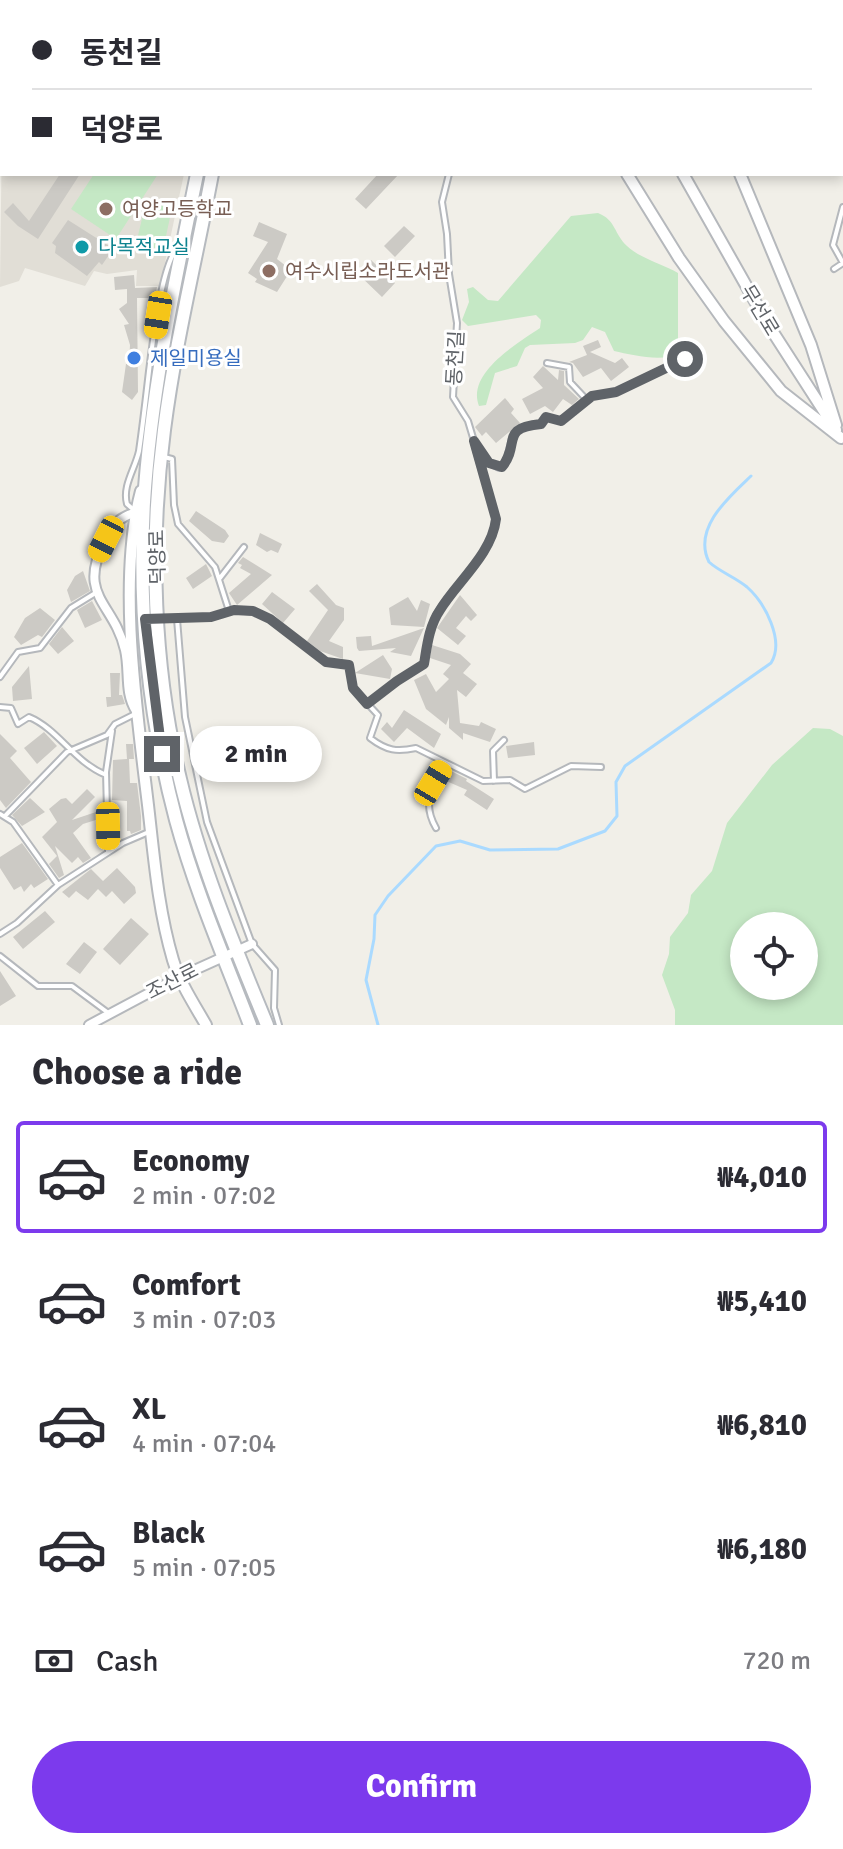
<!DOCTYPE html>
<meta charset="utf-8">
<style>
:root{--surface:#fff;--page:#f2f2f3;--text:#2b2b33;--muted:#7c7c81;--line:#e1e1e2;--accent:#7c3aed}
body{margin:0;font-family:Signika,"Noto Sans KR",sans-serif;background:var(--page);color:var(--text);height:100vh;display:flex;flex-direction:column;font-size:30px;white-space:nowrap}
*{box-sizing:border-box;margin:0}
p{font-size:26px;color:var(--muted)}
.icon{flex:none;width:44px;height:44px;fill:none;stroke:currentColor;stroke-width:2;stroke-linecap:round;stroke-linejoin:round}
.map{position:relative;height:1025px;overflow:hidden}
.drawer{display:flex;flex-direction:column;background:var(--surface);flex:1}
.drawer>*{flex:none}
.hud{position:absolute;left:0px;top:0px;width:844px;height:176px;box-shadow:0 4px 12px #0003;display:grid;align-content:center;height:176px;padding:0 32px;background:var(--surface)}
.fabs{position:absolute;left:730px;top:912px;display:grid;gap:16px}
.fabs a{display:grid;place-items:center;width:88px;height:88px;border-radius:50%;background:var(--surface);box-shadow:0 4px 12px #0003;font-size:40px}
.end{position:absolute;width:36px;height:36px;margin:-18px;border:10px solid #5f6368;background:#fff;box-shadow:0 0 0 4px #fff}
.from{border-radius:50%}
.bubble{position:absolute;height:56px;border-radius:28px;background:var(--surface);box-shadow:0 4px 12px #0003;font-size:26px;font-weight:700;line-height:56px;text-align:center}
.car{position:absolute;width:24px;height:48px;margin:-24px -12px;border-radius:10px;box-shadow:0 0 6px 2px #0007;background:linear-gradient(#f5c518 24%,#345 0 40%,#f5c518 0 76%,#345 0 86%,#f5c518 0)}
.hud b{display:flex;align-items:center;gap:28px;height:76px;font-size:30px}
.hud b+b{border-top:2px solid var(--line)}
.hud i{width:20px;height:20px;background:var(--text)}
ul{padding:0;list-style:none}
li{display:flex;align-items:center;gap:24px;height:112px;margin:0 16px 12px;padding:0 16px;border:4px solid transparent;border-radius:8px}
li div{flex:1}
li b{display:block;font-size:30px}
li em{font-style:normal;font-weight:700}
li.current{border-color:var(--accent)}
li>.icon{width:72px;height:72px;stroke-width:1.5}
h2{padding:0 32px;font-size:36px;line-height:96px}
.pay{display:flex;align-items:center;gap:20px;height:88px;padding:0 32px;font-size:30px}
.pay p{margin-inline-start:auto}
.primary-button{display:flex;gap:16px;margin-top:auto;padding:16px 32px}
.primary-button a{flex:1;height:92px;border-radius:48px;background:var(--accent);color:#fff;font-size:32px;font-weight:700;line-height:92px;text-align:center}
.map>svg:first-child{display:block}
.education{fill:#e1ded6}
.green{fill:#c5e8c5;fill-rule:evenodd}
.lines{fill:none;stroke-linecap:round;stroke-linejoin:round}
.stream{stroke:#aadaff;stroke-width:3}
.building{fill:#cccac5}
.service-casing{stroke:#b5b8bc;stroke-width:8}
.minor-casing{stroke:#b5b8bc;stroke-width:12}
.tertiary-casing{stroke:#b5b8bc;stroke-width:14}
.secondary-casing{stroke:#b6babf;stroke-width:16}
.service{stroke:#fff;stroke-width:4}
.minor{stroke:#fff;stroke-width:8}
.tertiary{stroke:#fff;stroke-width:10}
.secondary{stroke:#fff;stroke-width:12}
.tertiary-bridge-casing{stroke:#b5b8bc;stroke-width:14;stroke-linecap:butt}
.tertiary-bridge{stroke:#fff;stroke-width:10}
.route{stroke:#5f6368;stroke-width:10}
.education-dot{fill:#8d6e63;stroke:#fff;stroke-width:3}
.culture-dot{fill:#0f9aa8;stroke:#fff;stroke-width:3}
.shop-dot{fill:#3f7fe0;stroke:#fff;stroke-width:3}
.labels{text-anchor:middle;stroke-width:6;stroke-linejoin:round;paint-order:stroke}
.education-label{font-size:20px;fill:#785e54;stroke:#fff;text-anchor:start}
.culture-label{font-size:20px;fill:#0d838f;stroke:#fff;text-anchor:start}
.street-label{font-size:20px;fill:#5f6368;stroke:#fff}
.shop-label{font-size:20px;fill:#366cbe;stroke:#fff;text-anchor:start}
</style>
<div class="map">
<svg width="843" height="1025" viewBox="0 0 843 1025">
<rect width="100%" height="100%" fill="#f1efe8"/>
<path class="education" d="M2,122V174H184L160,286H136L137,270L107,274L94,271L85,286L25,268L19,281L0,287Z"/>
<path class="green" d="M94,174H158L116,239L71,209Z
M146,202L172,208L163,250L136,244Z
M598,213C616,220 614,234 627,246C639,258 663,264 678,273V354C661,362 632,355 614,351L605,332L592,327L583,340L575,343L530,345L525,348L517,366L495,373L486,405L479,406C466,373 518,343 540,328L541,320L536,315L468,326L462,320L469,302L467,289L473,287L488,300L498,301L571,216Z
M813,728L830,729L843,736V1025H675V1010L662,975L669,954L670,937L688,913L691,895L712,871L727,823L772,765ZM744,926H804V986H744Z"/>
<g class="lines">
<path class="stream" d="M378,1025L366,980L374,939L375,915L388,896L436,846L460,841L490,850L558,849L605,831L617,816L616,782L625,766L771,663C785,641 765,603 747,587C735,577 720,572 709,562C692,528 730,496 751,476"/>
</g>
<path class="building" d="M60,174H80L38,239L18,226L4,212L13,203L29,221Z
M378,174H399L366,209L355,199Z
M68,220L109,246L107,249L111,252L102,265L99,262L87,276L55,253L56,246L52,243Z
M259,222L287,234L277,259L291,270L277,292L255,282L257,279L248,273L268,242L253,236Z
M404,226L415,236L395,257L384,246Z
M371,260L395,283L382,297L358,274Z
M134,275L135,288L157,287L155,298H137L138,392L132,400L122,392L126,364H129L130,345L124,325L129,324L119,309L127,303V289L115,290L114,277Z
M598,340L601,347L590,352L615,363L622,358L629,367L611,381L601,368L583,377L573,363L569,362L587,355L583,346Z
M543,366L558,380L559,370L564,371V385L579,399L572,405L563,399L553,412L545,406L530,414L522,399L543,388L533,377Z
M505,398L514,409L511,413L520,423L496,443L486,432L482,436L475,427Z
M196,511L225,530L229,536L224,543L212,541L189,521Z
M260,533L282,544L278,553L271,550L267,552L256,545Z
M243,557L272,575L237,605L229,593L251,574L240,568L242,565L238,563Z
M206,564L212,576L193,589L186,578Z
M83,571L90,591L71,602L67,590L75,576Z
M317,584L336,605L344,608V620L329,641L343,647V659L320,651L307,641L328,610L309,591Z
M272,592L295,609L283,623L262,604Z
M460,595L477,615L471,621L466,616L456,628L466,636L458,645L437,628Z
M408,597L417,611L421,600L430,604L424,627L391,625L389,608Z
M92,601L102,620L85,628L77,610Z
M40,608L55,620L42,637L38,635L21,645L14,637L25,618Z
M62,627L74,641L58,654L49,644Z
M424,628L411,656L390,652L396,648L359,651L357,648L356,637L371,636L372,646Z
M432,645L460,654L471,664L463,673L477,684L466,697L457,690L460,723L479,726L481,722L496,729L490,742L463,733V740L449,728V717L446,725L426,709L414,680L426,674L436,692L449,679L443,674L451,665L430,658Z
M383,655L392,669L390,679L355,673Z
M29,666L32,699L13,701L12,687Z
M110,673H120L119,695H122L125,704L107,707L106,697H111Z
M404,710L441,734L434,748L407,728L394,742L381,729L387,722L392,728Z
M44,732L57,746L37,764L24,748Z
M0,734L17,751L10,758L31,782L6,808L0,800Z
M534,742L535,755L508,758L506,746Z
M126,744H133L134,759H129L130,783H137L141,816V830L131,834L130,831H127V801L112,800L113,760L127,759Z
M449,770L467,779L466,781L494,799L487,810L464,795L467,790L444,780Z
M87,789L95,797L72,820L102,810V818L83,824L73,833L91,858L83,863L78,857L72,863L55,846L64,875L59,878L49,864L57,856L42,837L57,822L49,809L61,799L66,798L72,804Z
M30,798L45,812L22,826L12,815Z
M22,843L48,879L34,888L31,884L24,892L21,886L14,890L0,868V857Z
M117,868L135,887L136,893L124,904L112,891L106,897L98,889L88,900L76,891L69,898L62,892L91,869L103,881Z
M45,911L55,922L23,949L13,937Z
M131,918L149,934L120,965L103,949Z
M84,942L97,952L80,974L66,964Z
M0,971L16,996L0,1006Z"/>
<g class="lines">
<defs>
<path id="service" d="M0,46L2,47
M449,174L442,202L447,234L449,274L457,323L453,397L468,421L474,441L489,463L499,468L504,465C516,438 504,428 541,424L546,417L561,421L592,396L616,392L697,352
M843,207L833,245L843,263
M834,269L843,263
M547,363L569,367L570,382L586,399
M164,457L172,459L174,505L178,524L215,567L229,611
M135,511L127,504C122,486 135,469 139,451C143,424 146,397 149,371C152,348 162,256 180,246
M220,578L244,547
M160,619L211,617L234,610L256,612L270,619L326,662L349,665L353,688L378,715L370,738C387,751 397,752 416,748L483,781L510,780L525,789L571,766L601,767
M177,619L185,717L207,822L252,944L275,970L274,1008L279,1025
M0,677L18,652L40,648L71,608L97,592
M367,704L397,681L424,664C427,646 429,626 439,610C457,582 493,554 496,519L475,447
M0,707L11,708L18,724L29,717C58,729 74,762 106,775
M494,781L493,751L504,740
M0,814L13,822L58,885L123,843L151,831
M5,816L67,752L107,735L115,724L135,714
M436,828C422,804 431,786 444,764
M108,852L106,772L112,731
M0,934L17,923L58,885
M0,956L38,986H72L107,1012"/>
<path id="minor" d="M430,0V2
M460,0L461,2
M207,2V0
M136,512C118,518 113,524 105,540C76,597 114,602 125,650C130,672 124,692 136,711
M89,1025L179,977L252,944"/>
<path id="tertiary" d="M444,0L448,2
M543,0V2
M668,0L669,2
M679,0V2
M530,2L531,0
M627,174L679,258L724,321L781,391L841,438
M683,174L769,326L836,430
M740,174L811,345L836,425
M141,491C117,581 137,712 148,805C154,857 158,909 173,960C180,983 194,1004 206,1025"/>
<path id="secondary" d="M231,2L232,0
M244,2V0
M197,174C175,282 151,392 144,502C138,608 149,718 176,820C195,890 224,957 250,1025
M212,174C196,259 175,344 164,430C149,544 153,667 180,779C200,864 234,945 267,1025"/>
</defs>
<use href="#service" class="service-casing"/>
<use href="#minor" class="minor-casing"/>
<use href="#tertiary" class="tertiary-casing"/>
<use href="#secondary" class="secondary-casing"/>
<use href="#service" class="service"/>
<use href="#minor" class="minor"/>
<use href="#tertiary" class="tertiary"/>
<use href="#secondary" class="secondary"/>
<defs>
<path id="tertiary-bridge" d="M604,0L605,2"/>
</defs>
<use href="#tertiary-bridge" class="tertiary-bridge-casing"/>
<use href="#tertiary-bridge" class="tertiary-bridge"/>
</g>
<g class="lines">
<path class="route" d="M162,754L145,619L211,617L234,610L253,611L270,619L326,662L349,665L353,688L367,704L397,681L424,664C427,646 429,626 440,610C457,582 492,554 496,519L474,441L489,463L502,467C521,443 499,428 541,424L546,417L561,421L592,396L616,392L685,359"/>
</g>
<g class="education-dot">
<circle cx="106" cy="209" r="8"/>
<circle cx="269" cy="271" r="8"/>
</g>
<circle class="culture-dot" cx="82" cy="247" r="8"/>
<circle class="shop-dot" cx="134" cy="358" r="8"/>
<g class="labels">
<g class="education-label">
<text x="122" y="216">여양고등학교</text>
<text x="285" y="278">여수시립소라도서관</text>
</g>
<g class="culture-label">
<text x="98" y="254">다목적교실</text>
</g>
<g class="street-label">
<text transform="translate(760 310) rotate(59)" y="7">무선로</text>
<text transform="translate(455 358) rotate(-87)" y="7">동천길</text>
<text transform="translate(157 557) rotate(-91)" y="7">덕양로</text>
<text transform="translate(172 981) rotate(-27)" y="7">조산로</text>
</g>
<g class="shop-label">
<text x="150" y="365">제일미용실</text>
</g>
</g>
</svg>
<div class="fabs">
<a><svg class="icon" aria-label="locate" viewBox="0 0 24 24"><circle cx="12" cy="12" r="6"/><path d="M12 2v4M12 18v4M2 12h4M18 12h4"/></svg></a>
</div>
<i class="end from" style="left:685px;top:359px"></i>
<i class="end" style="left:162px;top:754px"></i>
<div class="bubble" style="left:190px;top:726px;width:132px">2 min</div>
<i class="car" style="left:158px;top:315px;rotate:189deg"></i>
<i class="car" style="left:106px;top:539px;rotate:207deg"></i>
<i class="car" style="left:433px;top:783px;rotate:31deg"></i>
<i class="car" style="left:108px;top:826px;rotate:179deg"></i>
<div class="hud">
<b><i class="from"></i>동천길</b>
<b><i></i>덕양로</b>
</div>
</div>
<section class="drawer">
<h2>Choose a ride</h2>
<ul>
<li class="current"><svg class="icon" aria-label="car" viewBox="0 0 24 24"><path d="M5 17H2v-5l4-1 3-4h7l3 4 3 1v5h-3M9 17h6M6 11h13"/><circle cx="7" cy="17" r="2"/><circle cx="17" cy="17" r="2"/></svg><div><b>Economy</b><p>2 min · 07:02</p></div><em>₩4,010</em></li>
<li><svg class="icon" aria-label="car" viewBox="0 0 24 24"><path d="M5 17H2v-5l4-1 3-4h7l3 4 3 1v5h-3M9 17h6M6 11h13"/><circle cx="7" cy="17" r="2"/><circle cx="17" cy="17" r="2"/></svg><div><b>Comfort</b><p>3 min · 07:03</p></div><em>₩5,410</em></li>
<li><svg class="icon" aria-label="car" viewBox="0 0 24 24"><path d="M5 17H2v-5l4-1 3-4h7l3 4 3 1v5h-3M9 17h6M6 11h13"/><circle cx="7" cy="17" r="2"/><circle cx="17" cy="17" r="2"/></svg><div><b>XL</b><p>4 min · 07:04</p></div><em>₩6,810</em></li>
<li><svg class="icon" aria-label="car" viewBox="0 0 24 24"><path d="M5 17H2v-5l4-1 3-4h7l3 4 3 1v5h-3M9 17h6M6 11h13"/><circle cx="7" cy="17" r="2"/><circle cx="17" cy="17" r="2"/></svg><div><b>Black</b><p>5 min · 07:05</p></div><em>₩6,180</em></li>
</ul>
<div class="pay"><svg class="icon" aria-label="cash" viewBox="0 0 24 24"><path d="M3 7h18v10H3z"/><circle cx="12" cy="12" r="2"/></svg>Cash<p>720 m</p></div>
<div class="primary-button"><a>Confirm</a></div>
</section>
